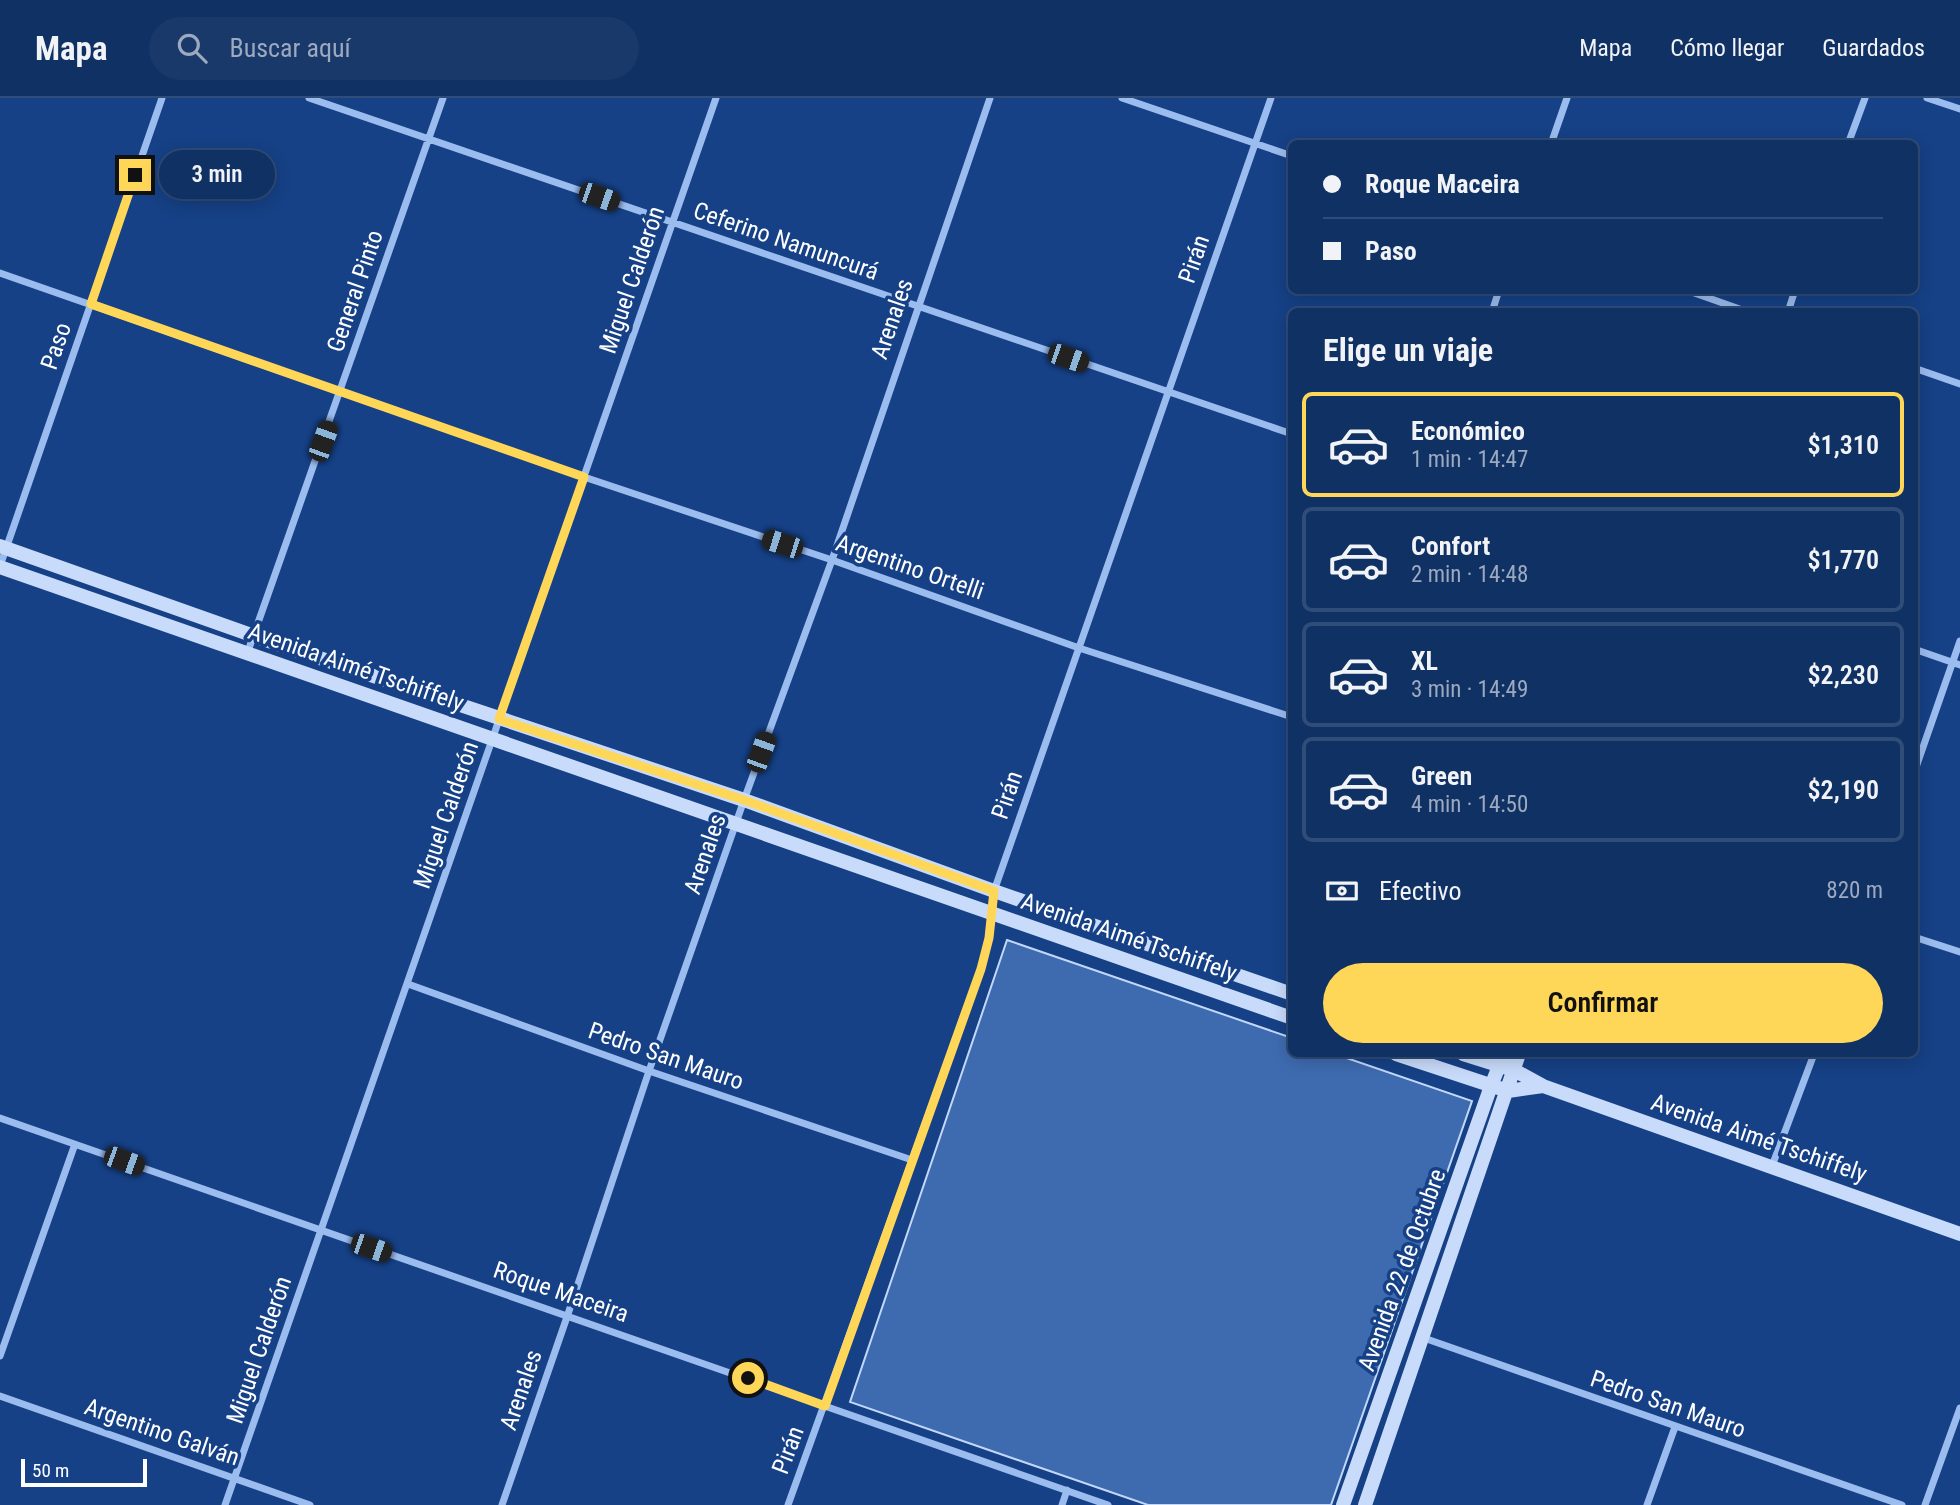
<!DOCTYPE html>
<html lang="es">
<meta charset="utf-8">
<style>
:root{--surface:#103164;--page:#19396a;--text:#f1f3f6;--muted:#9ca9bf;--line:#304c78;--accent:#ffd758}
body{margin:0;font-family:"Roboto Condensed",sans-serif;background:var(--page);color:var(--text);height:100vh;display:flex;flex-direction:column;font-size:26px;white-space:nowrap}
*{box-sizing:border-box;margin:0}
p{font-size:23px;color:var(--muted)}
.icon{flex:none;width:38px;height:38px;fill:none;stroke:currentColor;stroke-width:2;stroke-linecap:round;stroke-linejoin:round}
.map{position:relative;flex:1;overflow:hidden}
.details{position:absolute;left:1288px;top:210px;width:630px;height:749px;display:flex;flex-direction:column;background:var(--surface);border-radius:10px;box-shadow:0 4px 18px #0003,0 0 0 2px var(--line)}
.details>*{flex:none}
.banner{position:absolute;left:1288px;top:42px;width:630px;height:154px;border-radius:10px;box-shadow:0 4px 18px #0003,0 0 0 2px var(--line);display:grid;align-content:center;height:154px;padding:0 35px;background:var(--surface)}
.scale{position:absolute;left:21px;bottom:18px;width:126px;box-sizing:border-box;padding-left:7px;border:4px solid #fff;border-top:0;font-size:19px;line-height:24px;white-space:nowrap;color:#fff;-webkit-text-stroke:5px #164186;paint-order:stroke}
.end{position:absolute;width:32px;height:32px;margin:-16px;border:9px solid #ffd758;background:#111;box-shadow:0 0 0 4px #111}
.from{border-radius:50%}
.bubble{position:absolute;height:49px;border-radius:24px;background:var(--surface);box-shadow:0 4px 18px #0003,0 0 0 2px var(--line);font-size:23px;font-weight:600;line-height:49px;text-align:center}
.car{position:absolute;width:21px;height:42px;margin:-21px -10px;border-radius:9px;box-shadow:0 0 5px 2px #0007;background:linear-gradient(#222 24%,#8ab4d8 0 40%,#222 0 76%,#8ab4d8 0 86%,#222 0)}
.banner b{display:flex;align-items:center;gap:24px;height:66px;font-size:26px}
.banner b+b{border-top:2px solid var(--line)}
.banner i{width:18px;height:18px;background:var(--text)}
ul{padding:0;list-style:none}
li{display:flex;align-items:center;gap:21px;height:105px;margin:0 14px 10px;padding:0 21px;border:4px solid var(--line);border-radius:10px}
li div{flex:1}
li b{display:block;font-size:26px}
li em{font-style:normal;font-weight:600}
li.on{border-color:var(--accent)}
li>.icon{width:63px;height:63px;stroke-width:1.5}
h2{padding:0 35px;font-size:32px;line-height:84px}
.pay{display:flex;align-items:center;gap:18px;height:77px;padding:0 35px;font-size:26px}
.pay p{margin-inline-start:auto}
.primary-button{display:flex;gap:14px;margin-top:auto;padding:14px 35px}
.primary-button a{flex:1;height:80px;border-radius:42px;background:var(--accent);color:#111;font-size:28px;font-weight:600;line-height:80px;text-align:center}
header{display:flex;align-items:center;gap:42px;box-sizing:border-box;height:98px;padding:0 35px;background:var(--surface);border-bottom:2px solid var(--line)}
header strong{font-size:33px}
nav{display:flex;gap:38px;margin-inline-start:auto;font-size:24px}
.search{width:490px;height:63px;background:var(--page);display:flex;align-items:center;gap:18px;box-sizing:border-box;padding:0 24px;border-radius:38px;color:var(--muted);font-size:26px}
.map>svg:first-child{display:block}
.building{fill:#3e6bb0;stroke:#c1d8fa;stroke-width:2}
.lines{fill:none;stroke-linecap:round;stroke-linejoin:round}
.street{stroke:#9bbcee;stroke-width:7}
.secondary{stroke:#c8dbfa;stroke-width:14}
.route{stroke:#ffd758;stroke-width:9}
.labels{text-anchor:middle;stroke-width:7;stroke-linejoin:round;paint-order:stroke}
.street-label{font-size:24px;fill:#fff;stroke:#164186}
</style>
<header>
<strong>Mapa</strong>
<div class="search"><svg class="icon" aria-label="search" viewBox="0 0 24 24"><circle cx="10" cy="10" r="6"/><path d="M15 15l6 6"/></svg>Buscar aquí</div>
<nav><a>Mapa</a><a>Cómo llegar</a><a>Guardados</a></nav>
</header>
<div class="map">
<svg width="1960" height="1407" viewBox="0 0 1960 1407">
<rect width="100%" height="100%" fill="#164186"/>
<path class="building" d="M1007,842L1292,940V956H1335L1472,1003L1331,1407H1148L850,1304Z"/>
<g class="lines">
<path class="street" d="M309,0L1292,336
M1122,0L1292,58
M1927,0L1960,11
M1551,46L1567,0
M1848,46L1865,0
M0,175L584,379L832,462L1079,550L1292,619
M1686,192L1748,214
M1492,214L1499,192
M1788,214L1795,192
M1914,270L1960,286
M0,468L162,0
M1914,551L1960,567
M247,556L443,0
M1914,675L1960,543
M1914,839L1960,854
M408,886L649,973L912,1062
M0,1020C369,1149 739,1276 1108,1407
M1772,1068L1814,956
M1421,1239L1902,1407
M0,1258L75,1046
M0,1298L310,1407
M225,1407L716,0
M502,1407L568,1216L649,973L744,702L832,462L990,0
M788,1407L981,871L989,840L994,793L1271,0
M1062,1407L1067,1392
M1647,1407L1675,1329
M1925,1407L1960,1310"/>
<path class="secondary" d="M0,448L254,538L744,702L994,793L1292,896
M0,469L1292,920
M1396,956L1508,993L1543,988
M1463,956L1514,972L1543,988L1960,1136
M1343,1407L1491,988L1499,968L1509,956
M1365,1407L1519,956"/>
</g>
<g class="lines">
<path class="route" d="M135,77L91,206L584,379L499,621L744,702L994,793L989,840L981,871L825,1308L748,1280"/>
</g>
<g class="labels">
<g class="street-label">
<text transform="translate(786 143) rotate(19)" y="8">Ceferino Namuncurá</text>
<text transform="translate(1194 161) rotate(-71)" y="8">Pirán</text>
<text transform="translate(632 182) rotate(-71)" y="8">Miguel Calderón</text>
<text transform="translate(355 193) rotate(-71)" y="8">General Pinto</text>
<text transform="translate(892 221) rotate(-71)" y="8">Arenales</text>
<text transform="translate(56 248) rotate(-71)" y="8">Paso</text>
<text transform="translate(910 469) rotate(19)" y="8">Argentino Ortelli</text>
<text transform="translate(356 569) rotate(19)" y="8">Avenida Aimé Tschiffely</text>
<text transform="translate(1007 697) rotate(-71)" y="8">Pirán</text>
<text transform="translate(446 717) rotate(-71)" y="8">Miguel Calderón</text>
<text transform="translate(705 756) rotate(-71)" y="8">Arenales</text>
<text transform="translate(1129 839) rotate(19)" y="8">Avenida Aimé Tschiffely</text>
<text transform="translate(666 958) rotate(19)" y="8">Pedro San Mauro</text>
<text transform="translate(1759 1040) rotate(19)" y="8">Avenida Aimé Tschiffely</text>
<text transform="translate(1402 1172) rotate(-70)" y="8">Avenida 22 de Octubre</text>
<text transform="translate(561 1194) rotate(19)" y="8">Roque Maceira</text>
<text transform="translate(259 1252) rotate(-71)" y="8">Miguel Calderón</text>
<text transform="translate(521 1292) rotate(-71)" y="8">Arenales</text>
<text transform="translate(1668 1306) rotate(19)" y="8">Pedro San Mauro</text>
<text transform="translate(162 1334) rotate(19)" y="8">Argentino Galván</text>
<text transform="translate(788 1352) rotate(-69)" y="8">Pirán</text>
</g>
</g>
</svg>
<div class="scale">50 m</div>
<i class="end from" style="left:748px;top:1280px"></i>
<i class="end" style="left:135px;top:77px"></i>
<div class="bubble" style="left:159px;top:52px;width:116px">3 min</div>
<i class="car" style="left:599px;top:99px;rotate:109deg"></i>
<i class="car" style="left:1068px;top:260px;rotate:109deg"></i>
<i class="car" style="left:323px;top:343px;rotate:20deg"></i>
<i class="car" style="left:782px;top:446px;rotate:288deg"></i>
<i class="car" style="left:761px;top:654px;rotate:20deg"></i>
<i class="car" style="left:124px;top:1063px;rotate:110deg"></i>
<i class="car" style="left:371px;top:1150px;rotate:109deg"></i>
<div class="banner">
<b><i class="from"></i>Roque Maceira</b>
<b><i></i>Paso</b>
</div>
<section class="details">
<h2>Elige un viaje</h2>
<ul>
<li class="on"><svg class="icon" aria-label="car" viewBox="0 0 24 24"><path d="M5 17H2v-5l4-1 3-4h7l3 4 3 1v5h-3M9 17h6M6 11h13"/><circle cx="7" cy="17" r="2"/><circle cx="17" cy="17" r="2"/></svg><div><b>Económico</b><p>1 min · 14:47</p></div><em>$1,310</em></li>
<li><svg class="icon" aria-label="car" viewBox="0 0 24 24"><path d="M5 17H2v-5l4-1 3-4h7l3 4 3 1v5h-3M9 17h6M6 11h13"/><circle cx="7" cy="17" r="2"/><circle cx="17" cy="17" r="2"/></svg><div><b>Confort</b><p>2 min · 14:48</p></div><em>$1,770</em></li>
<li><svg class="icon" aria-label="car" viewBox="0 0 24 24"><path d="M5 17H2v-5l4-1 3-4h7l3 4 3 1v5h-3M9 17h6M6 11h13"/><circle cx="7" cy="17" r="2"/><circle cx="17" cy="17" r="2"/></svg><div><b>XL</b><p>3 min · 14:49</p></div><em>$2,230</em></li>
<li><svg class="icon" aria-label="car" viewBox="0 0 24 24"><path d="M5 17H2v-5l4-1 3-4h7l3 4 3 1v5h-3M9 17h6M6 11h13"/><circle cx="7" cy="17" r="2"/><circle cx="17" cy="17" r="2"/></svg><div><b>Green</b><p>4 min · 14:50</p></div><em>$2,190</em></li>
</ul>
<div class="pay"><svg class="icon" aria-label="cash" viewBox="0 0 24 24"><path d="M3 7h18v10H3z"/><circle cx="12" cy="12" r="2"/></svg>Efectivo<p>820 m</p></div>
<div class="primary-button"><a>Confirmar</a></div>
</section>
</div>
